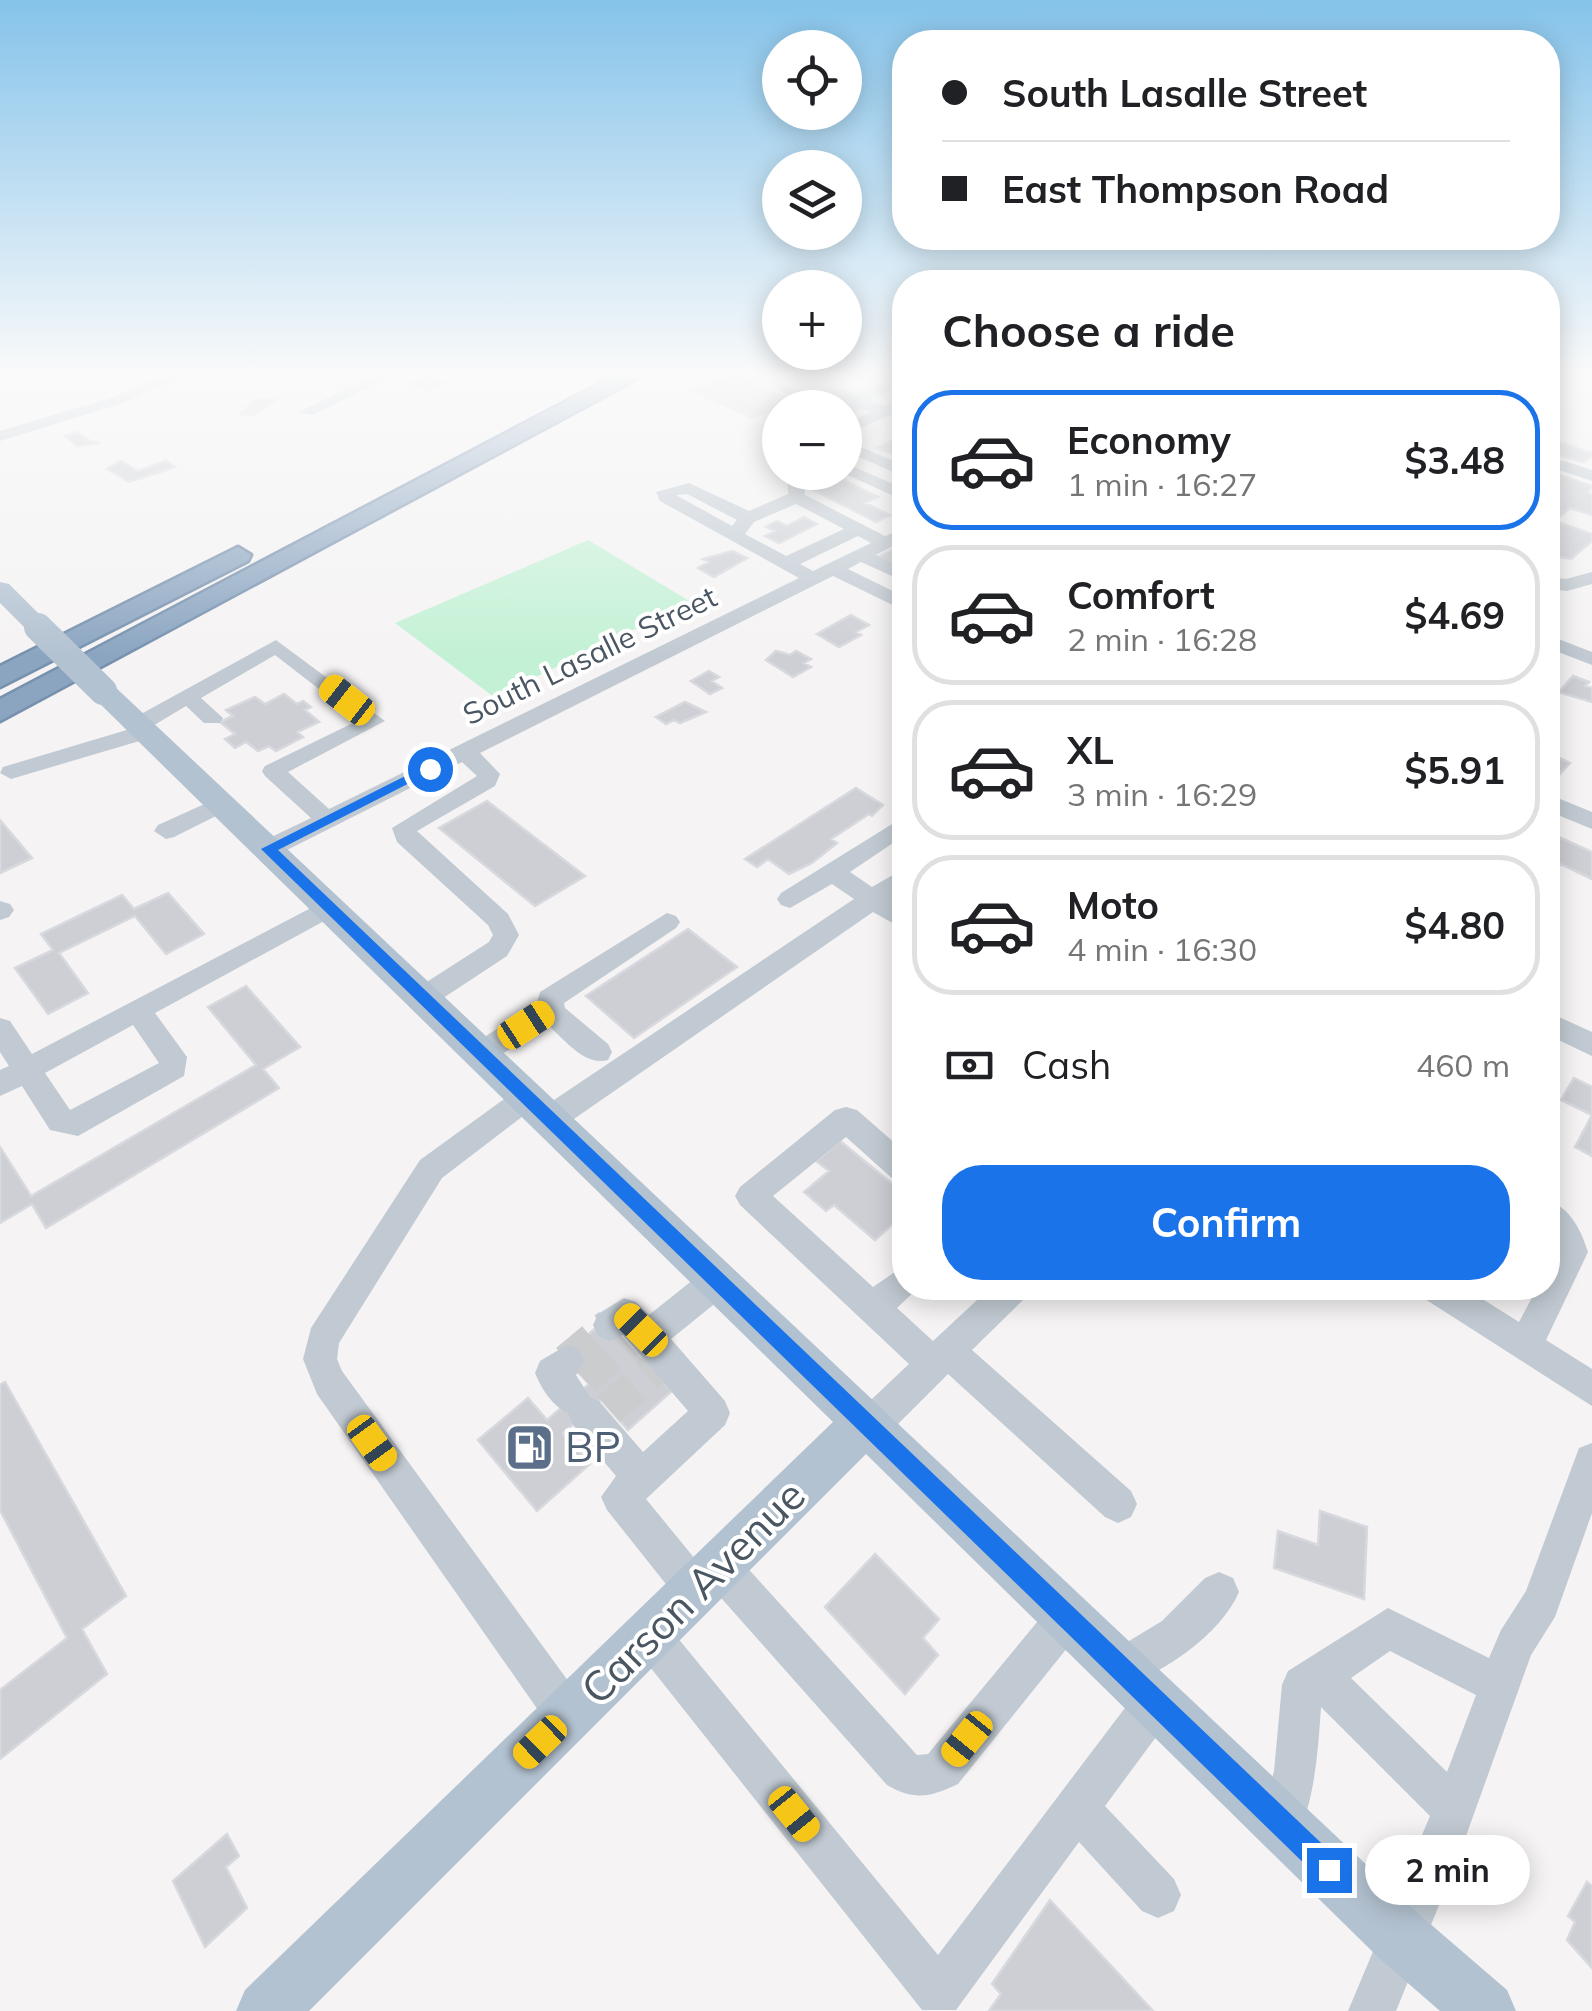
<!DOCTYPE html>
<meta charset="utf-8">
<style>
:root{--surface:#fff;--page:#f6f6f6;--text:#202124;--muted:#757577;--line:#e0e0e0;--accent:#1a73e8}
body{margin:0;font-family:Mulish,sans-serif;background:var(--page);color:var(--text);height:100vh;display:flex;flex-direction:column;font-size:38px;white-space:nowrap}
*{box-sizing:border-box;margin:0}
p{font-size:32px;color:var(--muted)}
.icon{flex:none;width:55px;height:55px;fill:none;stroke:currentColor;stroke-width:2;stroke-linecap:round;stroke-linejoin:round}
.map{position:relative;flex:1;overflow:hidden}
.drawer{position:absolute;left:892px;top:270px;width:668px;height:1030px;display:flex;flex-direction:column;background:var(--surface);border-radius:40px;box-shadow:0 5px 25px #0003}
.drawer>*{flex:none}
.guide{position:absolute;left:892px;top:30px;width:668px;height:220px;border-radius:40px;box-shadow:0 5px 25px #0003;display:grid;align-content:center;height:220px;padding:0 50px;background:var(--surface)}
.buttons{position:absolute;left:762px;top:30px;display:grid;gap:20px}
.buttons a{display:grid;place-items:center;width:100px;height:100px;border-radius:50%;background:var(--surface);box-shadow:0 5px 25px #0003;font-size:50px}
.end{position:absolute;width:45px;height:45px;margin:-22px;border:12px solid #1a73e8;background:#fff;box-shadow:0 0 0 5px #fff}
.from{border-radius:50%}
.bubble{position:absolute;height:70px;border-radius:35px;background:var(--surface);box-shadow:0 5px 25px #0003;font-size:32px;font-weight:700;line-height:70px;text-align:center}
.car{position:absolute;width:30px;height:60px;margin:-30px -15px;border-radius:12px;box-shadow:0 0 8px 2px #0007;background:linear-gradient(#f5c518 24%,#345 0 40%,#f5c518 0 76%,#345 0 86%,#f5c518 0)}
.guide b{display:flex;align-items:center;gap:35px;height:95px;font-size:38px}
.guide b+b{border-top:2px solid var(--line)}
.guide i{width:25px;height:25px;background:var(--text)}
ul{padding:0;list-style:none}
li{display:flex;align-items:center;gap:30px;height:140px;margin:0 20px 15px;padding:0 30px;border:5px solid var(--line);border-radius:40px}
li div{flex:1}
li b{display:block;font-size:38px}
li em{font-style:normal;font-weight:700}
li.current{border-color:var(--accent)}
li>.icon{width:90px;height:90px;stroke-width:1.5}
h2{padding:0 50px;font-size:45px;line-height:120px}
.pay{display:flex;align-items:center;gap:25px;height:110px;padding:0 50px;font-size:38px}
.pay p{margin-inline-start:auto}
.action{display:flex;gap:20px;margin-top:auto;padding:20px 50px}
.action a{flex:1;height:115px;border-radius:40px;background:var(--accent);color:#fff;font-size:40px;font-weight:700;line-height:115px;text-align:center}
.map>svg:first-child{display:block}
.green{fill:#c3f1d5}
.building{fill:#cdcfd5;stroke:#d7d9de;stroke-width:2.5}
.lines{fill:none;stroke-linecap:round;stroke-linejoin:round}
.minor-tunnel{stroke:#caccce;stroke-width:34;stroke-dasharray:34 16;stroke-linecap:butt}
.highway-casing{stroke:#7690ad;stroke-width:5}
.minor{fill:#c1cad2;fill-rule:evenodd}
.major{fill:#b3c2d1;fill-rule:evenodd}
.highway{fill:#8ba5c1;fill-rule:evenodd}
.major-bridge{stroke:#b3c2d1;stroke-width:28}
.route{fill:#1a73e8}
.labels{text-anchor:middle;stroke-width:8;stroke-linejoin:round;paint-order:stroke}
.far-street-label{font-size:30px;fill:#4a5661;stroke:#fff}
.near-service-label{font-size:42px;fill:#4e5e75;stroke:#fff;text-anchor:start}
.near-street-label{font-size:42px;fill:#4a5661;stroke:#fff}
</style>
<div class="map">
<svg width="1592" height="2011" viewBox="0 0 1592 2011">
<rect width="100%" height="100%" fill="#f5f3f3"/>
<path class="green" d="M588,540L691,602L494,697L395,623Z"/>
<path class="building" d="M734,374L795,401L787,404L793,406H781L752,418L690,390Z
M426,376L446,383L430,390L409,384Z
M843,396L865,406L845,414V408H796L808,403L822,405Z
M256,398L276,400L255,415L241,414Z
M77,432L90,441L101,443L77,446L65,436Z
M905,433V459L877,448Z
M1548,439L1592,453V455L1584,462L1548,452Z
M121,461L138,471L166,461L175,467L129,482L107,469Z
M832,474L878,497L865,503L890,515L876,522L805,486Z
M1557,474L1592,486L1588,493L1592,495V515L1570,508L1555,521L1592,534V541L1571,559L1548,555V481Z
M804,517L817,524L779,543L765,536L775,531L766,527L777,521L787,526Z
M905,543V570L878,557Z
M732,551L747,558L714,577L698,568L709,562L703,559Z
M851,615L869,625L856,632L861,635L839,647L817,634Z
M776,651L790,655L796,651L811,659L804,663L811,667L793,677L766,660Z
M709,671L719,677L712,681L722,688L710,694L691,681Z
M1573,676L1589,682L1585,686L1592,688V702L1559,692Z
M284,694L297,704L303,701L311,707L305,710L319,722L297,732L303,737L276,751L269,746L258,751L246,742L235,748L225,739L235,734L220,722L233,716L226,710L255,697L265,704Z
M685,702L706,712L680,723L674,720L666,724L656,717Z
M1548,752L1570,763L1557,777L1548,773Z
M856,788L883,805L872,816L869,814L831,839L837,843L812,863L789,874L768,859L757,867L745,859Z
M487,801L585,876L535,906L439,828Z
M0,820L32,858L0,873Z
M1552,834L1592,852V879L1561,864L1557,868L1548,864V838Z
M168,893L204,934L166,954L135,916L59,953L88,993L48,1014L15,968L53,950L41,934L122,895L134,909Z
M688,929L737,967L634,1038L586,996Z
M246,986L300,1047L263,1069L279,1088L46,1228L32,1204L0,1223V1147L31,1196L256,1065L208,1007Z
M1574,1078L1592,1087V1156L1575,1147L1592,1115L1561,1100Z
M840,1141L905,1194V1213L875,1240L834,1205L826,1211L804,1192L829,1171L816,1161Z
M605,1320L672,1391L628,1430L601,1400L563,1433L590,1464L537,1511L478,1440L528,1398L547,1420L589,1384L563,1356Z
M5,1382L126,1596L82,1629L107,1674L0,1759V1690L67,1638L0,1510V1385Z
M1320,1511L1367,1527L1364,1599L1274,1568L1278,1531L1318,1545Z
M875,1554L939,1619L923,1638L938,1655L905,1694L825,1607Z
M227,1834L239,1856L226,1867L247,1908L205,1947L173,1881Z
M1587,1882L1592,1886V1968L1567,1940L1575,1922L1568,1916Z
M1050,1900L1153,2011H989L1001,1994L992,1984Z"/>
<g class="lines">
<path class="minor-tunnel" d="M567,1361L610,1325
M584,1379L626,1342
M609,1409L653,1370"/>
<defs>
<path id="highway" d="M618,374H646L0,721V699Z
M238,547L251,555L248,561L0,687V666Z"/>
</defs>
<use href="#highway" class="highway-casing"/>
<path class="minor" d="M170,374H191L120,404L0,441V431L110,398Z
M377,374H396L312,415L298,412Z
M743,374C770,374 783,389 807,393C827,395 833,385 856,394L905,374V384L869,400L884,406L905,398V409L845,434V423L871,412L835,397L801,401Z
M845,440L905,466V477L845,451Z
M780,454V470L768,466V458Z
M1564,461L1592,470V481L1562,471L1548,472V462Z
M845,463L905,489V501L841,472H845Z
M787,472H804L805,495L885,536L905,528V540L876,555L905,569V582L861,562L848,569L905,597V611L833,576L480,753L500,774L495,786L417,831L508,914L519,935L507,956L431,1006L421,1009L411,1006L407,999L411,992L489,942L493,935L488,925L397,842L392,828L477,776L462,762L277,855H259L256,849L259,843L311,818L265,776L262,771L265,766L359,720L275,655L201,698L223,718L220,723H204L186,706L151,727L156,732L153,737L11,779L0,773L3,767L130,729L127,725L130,720L276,640L385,721L288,772L329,809L799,578L660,501L656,492L689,483L749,511L788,494ZM687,494L737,520L732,526L676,495ZM796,504L844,529L786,556L745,534L754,522ZM858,536L871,543L813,571L800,564Z
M1592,572V584L1567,591L1548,589V577L1566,579Z
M1548,635L1592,652V665L1548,648Z
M1548,794L1592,812V829L1548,811Z
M220,797L232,805L228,810L174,837L166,839L154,831L158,825Z
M905,816V835L850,872L872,887L905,868V889L891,899L905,908V930L873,912L558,1130L547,1133L536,1130L532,1121L536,1112L854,899L832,884L790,908L781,905L777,899L781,893Z
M328,899L337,902L341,908L337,914L155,1013L187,1057L184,1076L78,1136L50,1130L22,1086L0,1096V1070L9,1066L0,1052V1018L10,1021L32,1054ZM133,1025L159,1063L70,1110L45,1073Z
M0,901L10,904L14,910L9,917L0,920Z
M667,913L676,916L680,922L676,928L564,1003L565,1008L608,1044L612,1052L608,1060C585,1067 564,1039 547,1024L489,1063L479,1066L469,1063L465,1055L469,1047L537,1003L540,992Z
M1548,1012L1592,1032V1056L1548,1035Z
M525,1087L535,1091L540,1099L535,1107L442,1178L339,1343L337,1359L342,1371L582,1700L588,1715L582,1730L567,1736L552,1730L317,1394L303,1359L311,1328L420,1160L515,1091Z
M846,1107L857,1110L905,1152V1184L894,1180L846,1137L773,1196L873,1287L905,1265V1288H918L897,1308L933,1341L990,1288H1028L1024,1299L972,1350L1131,1491L1137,1504L1131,1517L1118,1523L1105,1517L948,1374L880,1442L867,1447L854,1442L849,1429L854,1416L909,1364L740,1205L735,1196L740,1187L835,1110Z
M1548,1200C1571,1209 1581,1230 1588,1252L1546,1340L1592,1369V1406L1425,1299L1420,1288H1465L1519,1322L1537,1288H1548V1267L1556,1251L1548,1236Z
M716,1267L728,1271L732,1282L728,1293L671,1339L725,1401L730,1413L725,1425L646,1499L700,1565L705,1552L719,1547L733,1552L917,1755L928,1754L1052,1604L1066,1598L1080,1604L1086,1618L1080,1632L958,1784C931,1797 914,1801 887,1785L714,1590L709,1603L695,1609L681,1603L607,1510L601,1497L616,1476L573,1425L568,1413C553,1407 541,1388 535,1373L540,1361L567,1345L579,1349L584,1361L576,1375L590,1397L599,1401L643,1452L688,1411L623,1335L610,1341L598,1336L593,1325L598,1314L624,1298L636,1302L649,1315L704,1271Z
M1592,1443V1513L1555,1617L1531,1655L1457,1861L1396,2011H1348L1430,1816L1321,1707C1318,1752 1315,1797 1297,1839L1282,1846L1267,1839L1260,1824L1274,1771L1282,1685L1288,1671L1388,1608L1489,1658L1501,1630L1526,1591L1579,1448ZM1390,1651L1476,1695L1447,1772L1351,1678Z
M1219,1572L1233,1578L1239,1592C1220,1636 1163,1672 1120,1689L1106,1683L1100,1669L1106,1655L1162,1621L1205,1578Z
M649,1614L663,1620L938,1955L1140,1688L1155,1682L1170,1688L1176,1703L1170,1718L1105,1806L1174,1879L1181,1895L1174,1911L1158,1918L1142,1911L1079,1842L956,2010H922L635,1648L629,1634L635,1620Z"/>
<path class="major" d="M0,582L9,584L47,622L51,627L47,632H29L0,603Z
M103,683L113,685L1421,1916L1507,1990L1516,2011H1440L1379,1958L866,1454L309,2011H236L245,1990L833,1422L93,697L89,691Z"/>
<use href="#highway" class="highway"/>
<path class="major-bridge" d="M38,627L103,691"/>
</g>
<linearGradient id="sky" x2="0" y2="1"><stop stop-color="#85c3ea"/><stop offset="0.57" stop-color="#fafafa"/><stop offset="1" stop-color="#fafafa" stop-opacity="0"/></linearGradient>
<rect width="1592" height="656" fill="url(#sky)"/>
<path class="route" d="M425,766L437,769L278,850L1339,1860L1342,1870L1339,1879L1329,1883L1320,1879L261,849Z"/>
<defs>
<symbol id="fuel-square" viewBox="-11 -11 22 22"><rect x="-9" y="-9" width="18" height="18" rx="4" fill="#5c6f8a" stroke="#fff"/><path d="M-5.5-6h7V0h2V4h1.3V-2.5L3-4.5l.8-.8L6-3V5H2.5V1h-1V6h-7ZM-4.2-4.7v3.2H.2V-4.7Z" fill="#fff"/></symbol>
</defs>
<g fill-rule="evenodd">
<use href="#fuel-square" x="502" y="1420" width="55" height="55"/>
</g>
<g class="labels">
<g class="far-street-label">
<text transform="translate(590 656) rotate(-26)" y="10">South Lasalle Street</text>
</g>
<g class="near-service-label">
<text x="565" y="1462">BP</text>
</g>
<g class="near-street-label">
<text transform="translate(693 1592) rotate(-45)" y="15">Carson Avenue</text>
</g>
</g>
</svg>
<div class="buttons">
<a><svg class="icon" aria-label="locate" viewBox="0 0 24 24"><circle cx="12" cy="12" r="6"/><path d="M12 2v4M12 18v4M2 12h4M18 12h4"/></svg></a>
<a><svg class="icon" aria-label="layers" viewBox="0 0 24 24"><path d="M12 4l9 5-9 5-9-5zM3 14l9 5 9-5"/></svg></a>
<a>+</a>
<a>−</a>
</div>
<i class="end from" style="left:430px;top:769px"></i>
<i class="end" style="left:1329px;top:1870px"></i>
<div class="bubble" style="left:1365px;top:1835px;width:165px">2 min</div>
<i class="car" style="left:347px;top:700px;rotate:308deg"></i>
<i class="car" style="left:526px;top:1025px;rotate:57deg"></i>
<i class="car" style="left:641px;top:1330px;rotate:315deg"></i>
<i class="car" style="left:372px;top:1443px;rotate:144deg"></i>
<i class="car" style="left:967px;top:1739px;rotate:219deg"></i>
<i class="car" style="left:540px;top:1742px;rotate:226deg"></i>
<i class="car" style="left:794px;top:1814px;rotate:141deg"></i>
<div class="guide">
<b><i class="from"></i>South Lasalle Street</b>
<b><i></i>East Thompson Road</b>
</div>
<section class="drawer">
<h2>Choose a ride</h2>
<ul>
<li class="current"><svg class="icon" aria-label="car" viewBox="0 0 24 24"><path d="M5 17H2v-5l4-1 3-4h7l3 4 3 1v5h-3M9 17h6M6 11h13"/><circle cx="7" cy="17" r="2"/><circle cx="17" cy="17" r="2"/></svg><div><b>Economy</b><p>1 min · 16:27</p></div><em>$3.48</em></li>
<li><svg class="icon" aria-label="car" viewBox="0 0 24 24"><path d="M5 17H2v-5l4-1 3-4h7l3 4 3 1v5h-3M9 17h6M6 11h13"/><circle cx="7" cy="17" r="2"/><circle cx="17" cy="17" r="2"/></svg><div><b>Comfort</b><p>2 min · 16:28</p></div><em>$4.69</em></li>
<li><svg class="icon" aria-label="car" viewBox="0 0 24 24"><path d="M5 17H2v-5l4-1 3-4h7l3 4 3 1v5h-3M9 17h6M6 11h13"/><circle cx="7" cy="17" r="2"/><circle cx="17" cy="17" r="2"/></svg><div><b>XL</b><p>3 min · 16:29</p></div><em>$5.91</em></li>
<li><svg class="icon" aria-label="car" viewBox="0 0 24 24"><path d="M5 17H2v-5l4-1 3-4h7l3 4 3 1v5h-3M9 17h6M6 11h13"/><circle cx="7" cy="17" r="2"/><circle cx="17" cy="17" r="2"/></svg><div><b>Moto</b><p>4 min · 16:30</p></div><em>$4.80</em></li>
</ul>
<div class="pay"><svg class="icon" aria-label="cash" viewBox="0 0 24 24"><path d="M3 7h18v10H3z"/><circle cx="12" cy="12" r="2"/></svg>Cash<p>460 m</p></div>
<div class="action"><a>Confirm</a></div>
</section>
</div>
